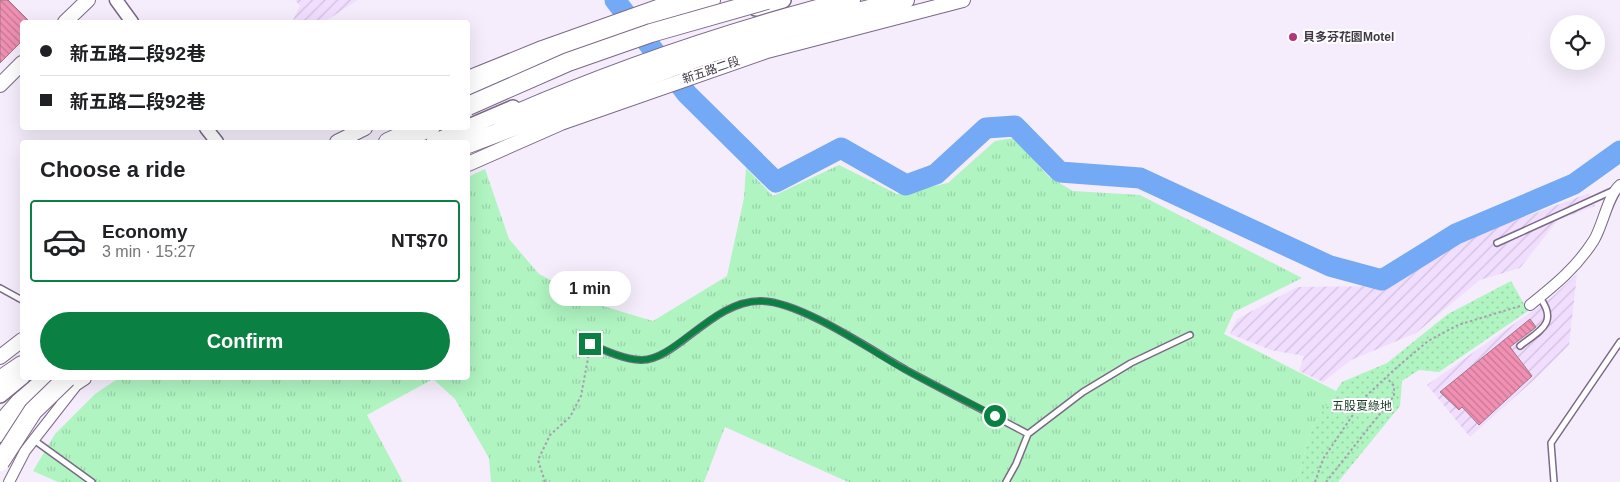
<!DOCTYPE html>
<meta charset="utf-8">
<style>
:root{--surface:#fff;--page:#f2f2f2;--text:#202124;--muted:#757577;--line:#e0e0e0;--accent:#0b8043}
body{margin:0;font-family:Arial,"Noto Sans TC",sans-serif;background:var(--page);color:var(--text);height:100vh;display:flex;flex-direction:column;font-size:19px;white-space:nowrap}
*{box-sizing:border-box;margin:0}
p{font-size:16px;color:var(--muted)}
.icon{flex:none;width:28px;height:28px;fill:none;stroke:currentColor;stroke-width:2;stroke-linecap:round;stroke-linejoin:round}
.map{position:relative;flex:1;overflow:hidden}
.sheet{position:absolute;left:20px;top:140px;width:450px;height:240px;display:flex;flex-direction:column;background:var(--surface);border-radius:5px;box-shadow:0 5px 20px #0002}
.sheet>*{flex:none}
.hud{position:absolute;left:20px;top:20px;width:450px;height:110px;border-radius:5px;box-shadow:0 5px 20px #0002;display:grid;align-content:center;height:110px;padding:0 20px;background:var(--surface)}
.tools{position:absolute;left:1550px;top:15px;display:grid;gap:10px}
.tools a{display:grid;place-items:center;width:55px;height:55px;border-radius:50%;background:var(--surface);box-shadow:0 5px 20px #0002;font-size:25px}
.end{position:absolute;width:22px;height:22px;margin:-11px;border:6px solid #0b8043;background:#fff;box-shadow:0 0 0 2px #fff}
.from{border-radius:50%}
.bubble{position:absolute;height:35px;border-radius:18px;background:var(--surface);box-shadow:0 5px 20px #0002;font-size:16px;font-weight:600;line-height:35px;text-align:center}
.hud b{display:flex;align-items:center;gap:18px;height:48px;font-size:19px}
.hud b+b{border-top:1px solid var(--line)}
.hud i{width:12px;height:12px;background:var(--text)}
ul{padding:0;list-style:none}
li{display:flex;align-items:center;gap:15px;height:82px;margin:0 10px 8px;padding:0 10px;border:2px solid transparent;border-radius:5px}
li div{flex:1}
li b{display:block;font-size:19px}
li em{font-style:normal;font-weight:600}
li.active{border-color:var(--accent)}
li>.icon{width:45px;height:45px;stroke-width:1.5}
h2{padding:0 20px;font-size:22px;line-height:60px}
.primary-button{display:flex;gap:10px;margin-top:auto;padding:10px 20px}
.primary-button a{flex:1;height:58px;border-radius:30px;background:var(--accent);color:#fff;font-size:20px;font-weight:600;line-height:58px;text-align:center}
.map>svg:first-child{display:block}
.industrial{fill:url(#industrial-furrows)}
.grass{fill:url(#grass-tufts)}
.park{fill:url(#park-dots)}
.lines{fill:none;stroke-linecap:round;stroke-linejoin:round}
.river{stroke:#73a9f5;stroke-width:21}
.building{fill:url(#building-back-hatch);stroke:#9e7985}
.service-casing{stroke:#7a6987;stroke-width:8}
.minor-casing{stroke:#7a6987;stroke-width:12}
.tertiary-casing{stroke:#7a6987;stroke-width:15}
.secondary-casing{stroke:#7a6987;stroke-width:16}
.primary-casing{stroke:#7a6987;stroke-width:18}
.motorway-casing{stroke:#7a6987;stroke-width:20}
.path{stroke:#a8a0ae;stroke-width:2;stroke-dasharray:2.5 2.5;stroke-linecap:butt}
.service{stroke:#fff;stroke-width:5}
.minor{stroke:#fff;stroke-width:10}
.tertiary{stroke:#fff;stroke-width:12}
.secondary{stroke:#fff;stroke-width:14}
.primary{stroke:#fff;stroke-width:15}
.motorway{stroke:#fff;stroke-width:18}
.motorway-bridge-casing{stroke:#7a6987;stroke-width:20;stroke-linecap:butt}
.motorway-bridge{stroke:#fff;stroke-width:18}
.route{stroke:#0b8043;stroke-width:6}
.poi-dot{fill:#b73277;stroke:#fff;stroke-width:2}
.labels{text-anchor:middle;stroke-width:4;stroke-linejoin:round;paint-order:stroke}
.poi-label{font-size:12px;font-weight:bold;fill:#403846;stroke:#fff;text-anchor:start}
.street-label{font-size:12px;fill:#403846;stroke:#fff}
.park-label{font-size:12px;fill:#173d24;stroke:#fff}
</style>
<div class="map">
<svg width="1620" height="482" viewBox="0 0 1620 482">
<defs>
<pattern id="industrial-furrows" width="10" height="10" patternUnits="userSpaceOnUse" patternTransform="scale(1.25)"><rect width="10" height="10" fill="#f1deff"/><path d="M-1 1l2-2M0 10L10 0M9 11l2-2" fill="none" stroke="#d0bfdc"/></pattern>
<pattern id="grass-tufts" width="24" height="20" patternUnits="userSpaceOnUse" patternTransform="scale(1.25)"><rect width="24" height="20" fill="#aff4c1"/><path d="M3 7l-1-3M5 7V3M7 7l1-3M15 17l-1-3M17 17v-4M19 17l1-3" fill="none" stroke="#98d2a7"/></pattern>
<pattern id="park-dots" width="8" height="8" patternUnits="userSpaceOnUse" patternTransform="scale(1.25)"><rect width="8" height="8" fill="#aff4c1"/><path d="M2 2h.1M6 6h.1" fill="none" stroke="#98d2a7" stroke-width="1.8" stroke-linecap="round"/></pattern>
<pattern id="building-back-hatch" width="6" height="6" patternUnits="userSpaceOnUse" patternTransform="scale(1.25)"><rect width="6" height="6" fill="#f190b3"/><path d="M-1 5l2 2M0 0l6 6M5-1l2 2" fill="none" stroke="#c57793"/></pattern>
</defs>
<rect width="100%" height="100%" fill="#f5edfb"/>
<path class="industrial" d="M295,0H358L324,22H292L300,6Z
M1589,193L1595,206L1558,220L1520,268L1480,280L1416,333L1351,360L1323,382L1299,371L1304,356L1271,350L1230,334L1237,319L1297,287L1387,286L1468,238Z
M1577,274L1569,345L1535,379L1470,437L1427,385L1551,298Z"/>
<path class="grass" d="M1014,138L1049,177L1073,191L1140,195L1302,278L1234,312L1224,334L1336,391L1311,429L1297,482H848L725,427L704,482H491L489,458L455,399L433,379L367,415L403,482H58L33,471L55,434L95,394L119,378H468V177L485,169L509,239L539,274L596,304L653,321L727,276L744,198L746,168L773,196L839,165L897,194L948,183L995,141Z"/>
<path class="park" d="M1511,281L1528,311L1439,372L1419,370L1402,381L1400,406L1338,482H1297L1311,429L1342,382L1387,363L1448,314Z"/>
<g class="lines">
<path class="river" d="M615,0L687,94L776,182L841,148L906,185L936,174L986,128L1015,126L1060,172L1140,178L1330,266L1382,280L1456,234L1574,184L1620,151"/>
</g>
<path class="building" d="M0,0H8L30,22H22V41L0,63Z
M1530,319L1536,327L1510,347L1532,376L1479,425L1462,407L1459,410L1440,392Z"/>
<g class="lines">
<defs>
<path id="service" d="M1497,243L1612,191
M0,288L22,300
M590,344C606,351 623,359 641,360C676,361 713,300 761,301C800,301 874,352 910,372C949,393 989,413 1028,434L1016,464L1006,482
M1520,346C1539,331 1559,323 1540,298
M1028,434L1083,392L1131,363L1190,335
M34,440L92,482
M1554,482L1551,443L1620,342"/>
<path id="minor" d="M1530,305C1555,285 1577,267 1594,240C1603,225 1608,195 1620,185
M9,482L25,451L75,387"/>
<path id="tertiary" d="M116,0L132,22
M206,128L217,142"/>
<path id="secondary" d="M65,22L88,0
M468,78L542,48L677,0
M0,85L22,63
M337,142L365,128
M468,164L561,123L767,51L963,0
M0,357L22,340
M58,395L84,378
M0,435L28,416"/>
<path id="primary" d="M756,8L783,0
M409,139L432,128
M434,142L513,108
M0,395L22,377"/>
<path id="motorway" d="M468,94L562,52L711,0
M502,120C615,70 731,31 851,0
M388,142L419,128
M451,142L478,131
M468,144L702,56L790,29L905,0
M0,380L22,365
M0,425L20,402L48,378"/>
</defs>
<use href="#service" class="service-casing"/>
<use href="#minor" class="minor-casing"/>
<use href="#tertiary" class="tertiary-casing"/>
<use href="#secondary" class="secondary-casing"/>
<use href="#primary" class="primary-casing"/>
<use href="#motorway" class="motorway-casing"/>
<path class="path" d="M545,482L538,460L550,435L570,417L581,396L589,353
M1315,482L1323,459L1365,397L1395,369L1428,341L1458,325L1520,306
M1326,482L1394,396V386L1387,378"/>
<use href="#service" class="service"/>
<use href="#minor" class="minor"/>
<use href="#tertiary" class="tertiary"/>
<use href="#secondary" class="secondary"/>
<use href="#primary" class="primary"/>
<use href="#motorway" class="motorway"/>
<defs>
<path id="motorway-bridge" d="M468,106L568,62L651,33L767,0
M0,462L33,411L67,378"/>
</defs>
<use href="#motorway-bridge" class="motorway-bridge-casing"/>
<use href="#motorway-bridge" class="motorway-bridge"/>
</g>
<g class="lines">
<path class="route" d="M590,344C606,351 623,359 641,360C675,361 713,300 761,301C800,302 863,345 897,365C929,383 962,399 995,416"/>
</g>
<circle class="poi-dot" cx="1293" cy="37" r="5"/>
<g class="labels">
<g class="poi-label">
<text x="1303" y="41">貝多芬花園Motel</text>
</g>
<g class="street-label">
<text transform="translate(711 70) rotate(-19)" y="4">新五路二段</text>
</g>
<g class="park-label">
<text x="1362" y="410">五股夏綠地</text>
</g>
</g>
</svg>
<div class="tools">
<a><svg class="icon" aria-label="locate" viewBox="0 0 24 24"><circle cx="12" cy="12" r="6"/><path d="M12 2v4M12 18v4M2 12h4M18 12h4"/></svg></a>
</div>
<i class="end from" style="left:995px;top:416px"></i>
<i class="end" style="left:590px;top:344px"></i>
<div class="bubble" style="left:549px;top:271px;width:82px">1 min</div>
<div class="hud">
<b><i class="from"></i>新五路二段92巷</b>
<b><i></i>新五路二段92巷</b>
</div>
<section class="sheet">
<h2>Choose a ride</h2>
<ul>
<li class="active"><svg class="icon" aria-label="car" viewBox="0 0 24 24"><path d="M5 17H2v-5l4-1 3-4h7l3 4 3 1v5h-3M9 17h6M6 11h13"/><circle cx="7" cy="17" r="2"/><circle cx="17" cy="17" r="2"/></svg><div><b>Economy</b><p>3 min · 15:27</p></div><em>NT$70</em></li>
</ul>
<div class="primary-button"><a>Confirm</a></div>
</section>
</div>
